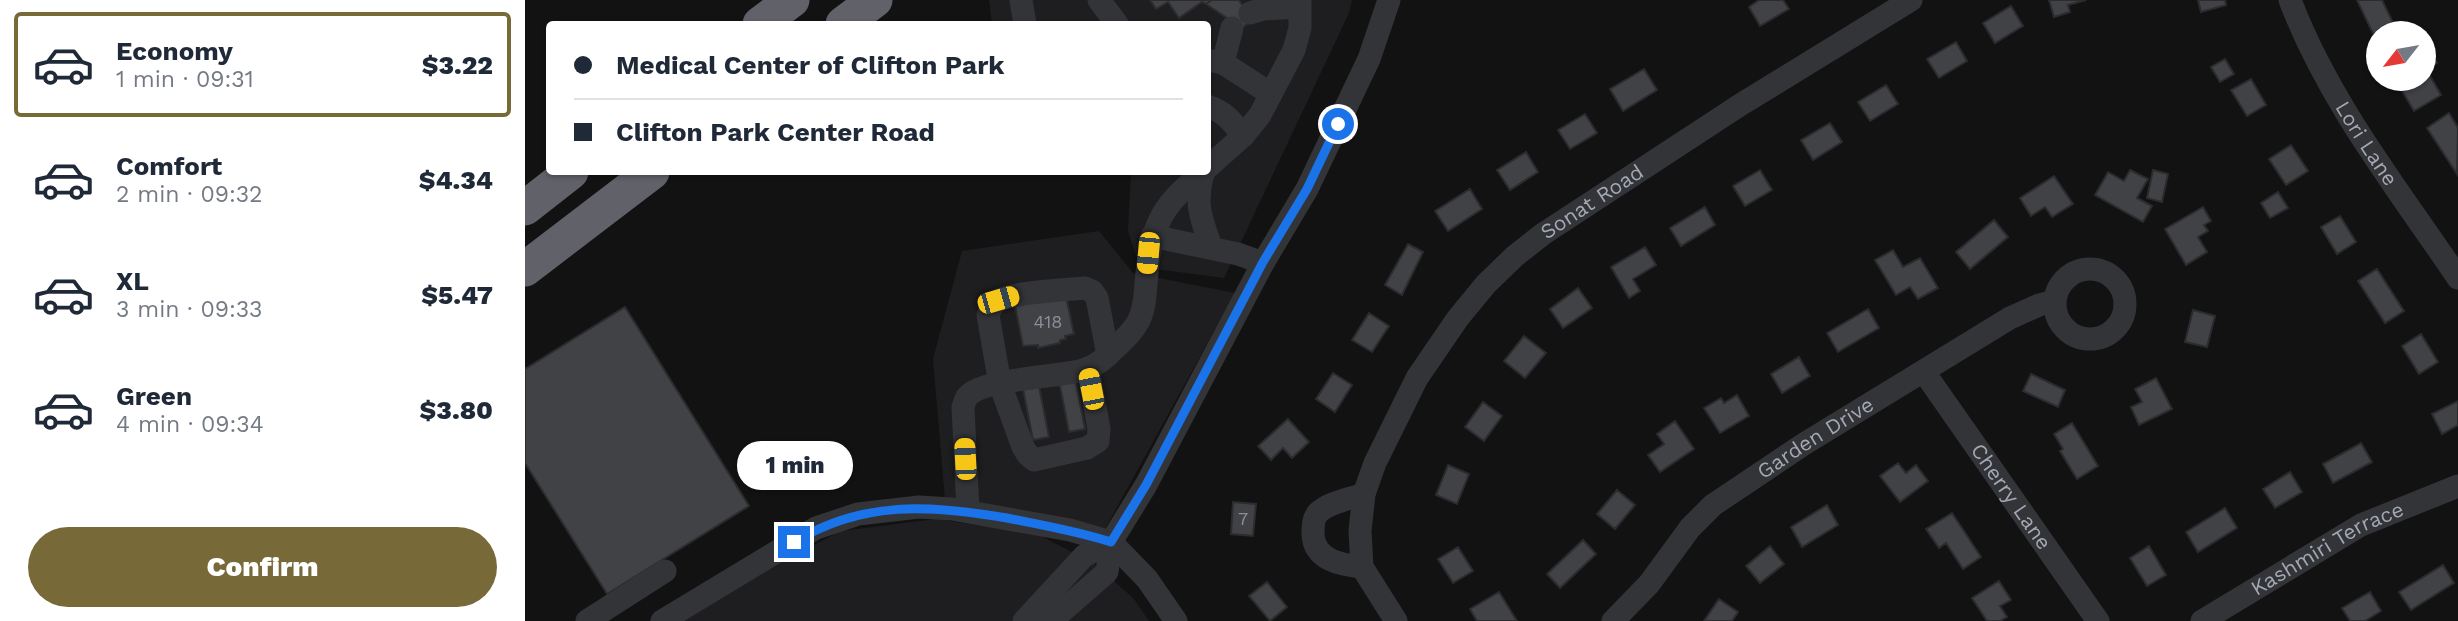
<!DOCTYPE html>
<meta charset="utf-8">
<style>
:root{--surface:#fff;--page:#f6f6f7;--text:#1f2937;--muted:#747a83;--line:#e0e1e3;--accent:#786938}
body{margin:0;font-family:"Work Sans",sans-serif;background:var(--page);color:var(--text);height:100vh;display:flex;flex-direction:column;font-size:26px;white-space:nowrap}
*{box-sizing:border-box;margin:0}
p{font-size:23px;color:var(--muted)}
.icon{flex:none;width:38px;height:38px;fill:none;stroke:currentColor;stroke-width:2;stroke-linecap:round;stroke-linejoin:round}
.map{position:relative;flex:1;overflow:hidden}
.drawer{display:flex;flex-direction:column;background:var(--surface);width:525px}
.drawer>*{flex:none}
.hud{position:absolute;left:21px;top:21px;width:665px;height:154px;border-radius:7px;box-shadow:0 2px 5px #0004;display:grid;align-content:center;height:154px;padding:0 28px;background:var(--surface)}
.needle{width:46px;rotate:239deg}
.buttons{position:absolute;left:1841px;top:21px;display:grid;gap:14px}
.buttons a{display:grid;place-items:center;width:70px;height:70px;border-radius:50%;background:var(--surface);box-shadow:0 2px 5px #0004;font-size:35px}
.end{position:absolute;width:32px;height:32px;margin:-16px;border:9px solid #1a73e8;background:#fff;box-shadow:0 0 0 4px #fff}
.from{border-radius:50%}
.bubble{position:absolute;height:49px;border-radius:24px;background:var(--surface);box-shadow:0 2px 5px #0004;font-size:23px;font-weight:800;line-height:49px;text-align:center}
.car{position:absolute;width:21px;height:42px;margin:-21px -10px;border-radius:9px;box-shadow:0 0 5px 2px #0007;background:linear-gradient(#f5c518 24%,#345 0 40%,#f5c518 0 76%,#345 0 86%,#f5c518 0)}
.hud b{display:flex;align-items:center;gap:24px;height:66px;font-size:26px}
.hud b+b{border-top:2px solid var(--line)}
.hud i{width:18px;height:18px;background:var(--text)}
ul{padding:12px 0 0;list-style:none}
li{display:flex;align-items:center;gap:21px;height:105px;margin:0 14px 10px;padding:0 14px;border:4px solid transparent;border-radius:7px}
li div{flex:1}
li b{display:block;font-size:26px}
li em{font-style:normal;font-weight:800}
li.current{border-color:var(--accent)}
li>.icon{width:63px;height:63px;stroke-width:1.5}
.primary-button{display:flex;gap:14px;margin-top:auto;padding:14px 28px}
.primary-button a{flex:1;height:80px;border-radius:42px;background:var(--accent);color:#fff;font-size:28px;font-weight:800;line-height:80px;text-align:center}
main{display:flex;flex:1;min-height:0}
.map>svg:first-child{display:block}
.built{fill:#1e1e20}
.building{fill:#414246;stroke:#2c2c2f;stroke-width:2}
.lines{fill:none;stroke-linecap:round;stroke-linejoin:round}
.minor{stroke:#333438;stroke-width:23}
.highway{stroke:#606169;stroke-width:35}
.route{stroke:#1a73e8;stroke-width:9}
.labels{text-anchor:middle;stroke-width:7;stroke-linejoin:round;paint-order:stroke}
.number-label{font-size:18px;fill:#8b8e98}
.street-label{font-size:21px;fill:#a4a8b3;stroke:#0d0d0e}
</style>
<main>
<section class="drawer">
<ul>
<li class="current"><svg class="icon" aria-label="car" viewBox="0 0 24 24"><path d="M5 17H2v-5l4-1 3-4h7l3 4 3 1v5h-3M9 17h6M6 11h13"/><circle cx="7" cy="17" r="2"/><circle cx="17" cy="17" r="2"/></svg><div><b>Economy</b><p>1 min · 09:31</p></div><em>$3.22</em></li>
<li><svg class="icon" aria-label="car" viewBox="0 0 24 24"><path d="M5 17H2v-5l4-1 3-4h7l3 4 3 1v5h-3M9 17h6M6 11h13"/><circle cx="7" cy="17" r="2"/><circle cx="17" cy="17" r="2"/></svg><div><b>Comfort</b><p>2 min · 09:32</p></div><em>$4.34</em></li>
<li><svg class="icon" aria-label="car" viewBox="0 0 24 24"><path d="M5 17H2v-5l4-1 3-4h7l3 4 3 1v5h-3M9 17h6M6 11h13"/><circle cx="7" cy="17" r="2"/><circle cx="17" cy="17" r="2"/></svg><div><b>XL</b><p>3 min · 09:33</p></div><em>$5.47</em></li>
<li><svg class="icon" aria-label="car" viewBox="0 0 24 24"><path d="M5 17H2v-5l4-1 3-4h7l3 4 3 1v5h-3M9 17h6M6 11h13"/><circle cx="7" cy="17" r="2"/><circle cx="17" cy="17" r="2"/></svg><div><b>Green</b><p>4 min · 09:34</p></div><em>$3.80</em></li>
</ul>
<div class="primary-button"><a>Confirm</a></div>
</section>
<div class="map">
<svg width="1933" height="621" viewBox="0 0 1933 621">
<rect width="100%" height="100%" fill="#121213"/>
<path class="built" d="M464,0H827L824,13L699,278L615,267L603,231L606,172H682V24H467Z
M574,231L608,273L710,293L580,529L420,500L408,359L437,251Z
M411,519L512,534L570,564L609,599L624,621H154L218,582L316,531Z"/>
<path class="building" d="M625,0H687L681,4L677,2L654,18L643,2L631,9Z
M687,0H714L727,20L717,28L681,4Z
M1234,0H1258L1264,9L1235,26L1224,7Z
M1524,0H1561L1543,5L1545,12L1529,17Z
M1673,0H1700L1701,5L1676,12Z
M1832,0H1857L1873,33H1853L1852,42Z
M1486,6L1498,26L1470,43L1458,23Z
M1431,42L1442,61L1414,78L1402,59Z
M1905,51L1912,63L1901,69L1916,95L1889,111L1870,79H1899V55Z
M1700,59L1709,74L1695,82L1686,67Z
M1119,69L1132,90L1098,111L1085,89Z
M1726,79L1741,105L1722,116L1706,90Z
M1361,85L1373,104L1345,121L1333,102Z
M1924,113L1933,128L1932,174L1902,128Z
M1060,114L1072,133L1045,149L1033,130Z
M1305,123L1317,142L1288,160L1276,140Z
M1766,145L1783,171L1761,185L1744,159Z
M1001,152L1013,172L985,190L972,170Z
M1235,170L1247,190L1220,206L1208,186Z
M1605,170L1623,179L1612,198L1627,206L1618,222L1570,195L1583,172L1599,181Z
M1628,170L1643,174L1637,202L1622,198Z
M1529,176L1548,204L1527,217L1520,207L1506,216L1495,198Z
M945,189L957,209L923,231L910,211Z
M1753,192L1763,208L1745,218L1736,203Z
M1180,207L1190,225L1156,246L1145,228Z
M1678,207L1686,221L1679,225L1683,231L1673,237L1682,252L1661,265L1640,229Z
M1815,216L1831,242L1812,254L1796,227Z
M1469,220L1483,237L1445,269L1431,252Z
M883,244L898,252L877,295L860,285Z
M1120,247L1131,265L1108,279L1115,291L1104,298L1086,267Z
M1368,250L1378,267L1395,258L1413,288L1393,299L1385,287L1371,295L1350,260Z
M1852,269L1879,311L1860,323L1833,281Z
M1053,288L1067,308L1038,328L1025,309Z
M541,296L549,334L540,336L541,339L535,340V343L513,348V345L498,346L490,306Z
M100,307L224,506L82,594L0,463V369Z
M1343,309L1354,328L1313,352L1302,333Z
M1668,310L1690,316L1682,347L1660,342Z
M844,313L864,326L847,352L827,340Z
M1896,334L1913,362L1894,374L1877,346Z
M999,336L1021,353L1000,378L979,361Z
M1274,357L1285,376L1257,393L1246,374Z
M808,373L827,385L810,412L791,399Z
M1506,374L1540,390L1533,407L1498,391Z
M550,378L560,429L544,432L534,381Z
M1631,378L1647,409L1614,425L1606,407L1617,402L1610,389Z
M514,386L524,437L508,440L498,389Z
M1212,395L1224,416L1195,433L1179,408L1196,398L1199,403Z
M1933,401V425L1917,434L1907,414Z
M958,402L977,416L959,441L940,427Z
M763,419L784,442L767,458L758,448L746,460L733,446Z
M1150,421L1169,449L1135,472L1123,455L1139,444L1132,434Z
M1547,423L1573,466L1552,479L1535,451L1538,449L1529,434Z
M1836,443L1847,462L1808,483L1798,464Z
M1373,463L1381,473L1391,465L1403,481L1375,502L1355,476Z
M923,465L944,474L932,504L911,495Z
M1765,472L1777,492L1750,508L1738,489Z
M1092,490L1110,505L1090,529L1072,514Z
M708,502L731,504L728,536L706,534Z
M1302,505L1313,525L1277,547L1266,527Z
M1700,508L1712,528L1673,552L1661,532Z
M1427,513L1456,557L1438,569L1421,543L1414,548L1401,529Z
M1058,540L1071,554L1035,588L1022,574Z
M1245,546L1259,564L1235,583L1221,566Z
M1624,546L1641,575L1622,586L1605,558Z
M933,547L948,571L928,583L913,559Z
M1918,565L1929,583L1886,610L1874,592Z
M1474,581L1486,600L1475,606L1482,617L1475,621H1462L1447,598Z
M742,582L762,607L745,621L724,596Z
M974,592L992,621H952L945,609Z
M1845,592L1856,611L1840,621H1825L1817,608Z
M1194,599L1213,612L1207,621H1179Z"/>
<g class="lines">
<g class="minor">
<path d="M496,0L500,24"/>
<path d="M574,0L592,24"/>
<path id="s1" d="M1765,0C1803,101 1873,189 1933,278"/>
<path d="M725,13L738,9L774,7"/>
<path d="M682,60L698,63L746,94"/>
<path d="M698,63L707,28"/>
<path d="M682,106C700,112 707,121 718,136"/>
<path d="M682,168L718,136L735,115L769,50L775,28V0"/>
<path d="M678,172C670,206 675,215 686,247"/>
<path d="M627,236L713,254L738,263"/>
<circle cx="1565" cy="304" r="35"/>
<path d="M563,368L574,429L573,441L562,448L509,460L503,455L498,447L475,384L463,315C465,310 467,305 472,301C487,292 540,290 560,288L567,291L572,298L583,355"/>
<path id="s2" d="M1399,372L1573,621"/>
<path d="M443,511L438,407C439,404 440,400 442,397C455,379 531,377 554,371C565,369 574,363 582,356C593,345 607,334 614,320C621,306 620,289 622,273C626,224 640,201 679,172"/>
<path d="M837,567C816,565 789,560 788,534C788,527 788,518 793,513C804,502 825,499 839,494"/>
<path d="M62,621L140,571"/>
<path d="M137,621L291,528L333,514L394,507L427,509L545,530L586,542L622,579L651,621"/>
<path d="M499,621L559,556L586,542"/>
<path d="M526,621L582,572L586,542L621,485L738,263L782,189L844,59L864,0"/>
<path id="s3" d="M871,621L837,567L835,531L839,494L850,463L892,378L933,318L961,284L990,256L1018,234L1215,105L1386,0"/>
<path id="s4" d="M1088,621L1124,584L1165,528L1188,505L1279,444L1485,318L1514,305L1529,301"/>
<path id="s5" d="M1677,621L1836,525L1933,486"/>
</g>
<path class="highway" d="M235,24L267,0
M318,24L350,0
M0,208L46,172
M0,269L127,172"/>
</g>
<g class="lines">
<path class="route" d="M269,542C339,500 405,505 482,518C517,525 552,531 586,542L621,485L738,262L782,189L813,124"/>
</g>
<g class="labels">
<g class="number-label">
<text x="523" y="328">418</text>
<text x="718" y="525">7</text>
</g>
<g class="street-label">
<text dy="7" stroke="none"><textPath href="#s1" startOffset="163">Lori Lane</textPath></text>
<text dy="7" stroke="none"><textPath href="#s3" startOffset="516">Sonat Road</textPath></text>
<text dy="7" stroke="none"><textPath href="#s4" startOffset="276">Garden Drive</textPath></text>
<text dy="7" stroke="none"><textPath href="#s2" startOffset="152">Cherry Lane</textPath></text>
<text dy="7" stroke="none"><textPath href="#s5" startOffset="145">Kashmiri Terrace</textPath></text>
</g>
</g>
</svg>
<div class="buttons">
<a><svg class="needle" viewBox="-14 -14 28 28"><path d="M0-13l5 13h-10z" fill="#e53935"/><path d="M0 13l5-13h-10z" fill="#747a83"/></svg></a>
</div>
<i class="end from" style="left:813px;top:124px"></i>
<i class="end" style="left:269px;top:542px"></i>
<div class="bubble" style="left:212px;top:441px;width:116px">1 min</div>
<i class="car" style="left:623px;top:253px;rotate:185deg"></i>
<i class="car" style="left:473px;top:300px;rotate:74deg"></i>
<i class="car" style="left:566px;top:389px;rotate:349deg"></i>
<i class="car" style="left:440px;top:459px;rotate:357deg"></i>
<div class="hud">
<b><i class="from"></i>Medical Center of Clifton Park</b>
<b><i></i>Clifton Park Center Road</b>
</div>
</div>
</main>
